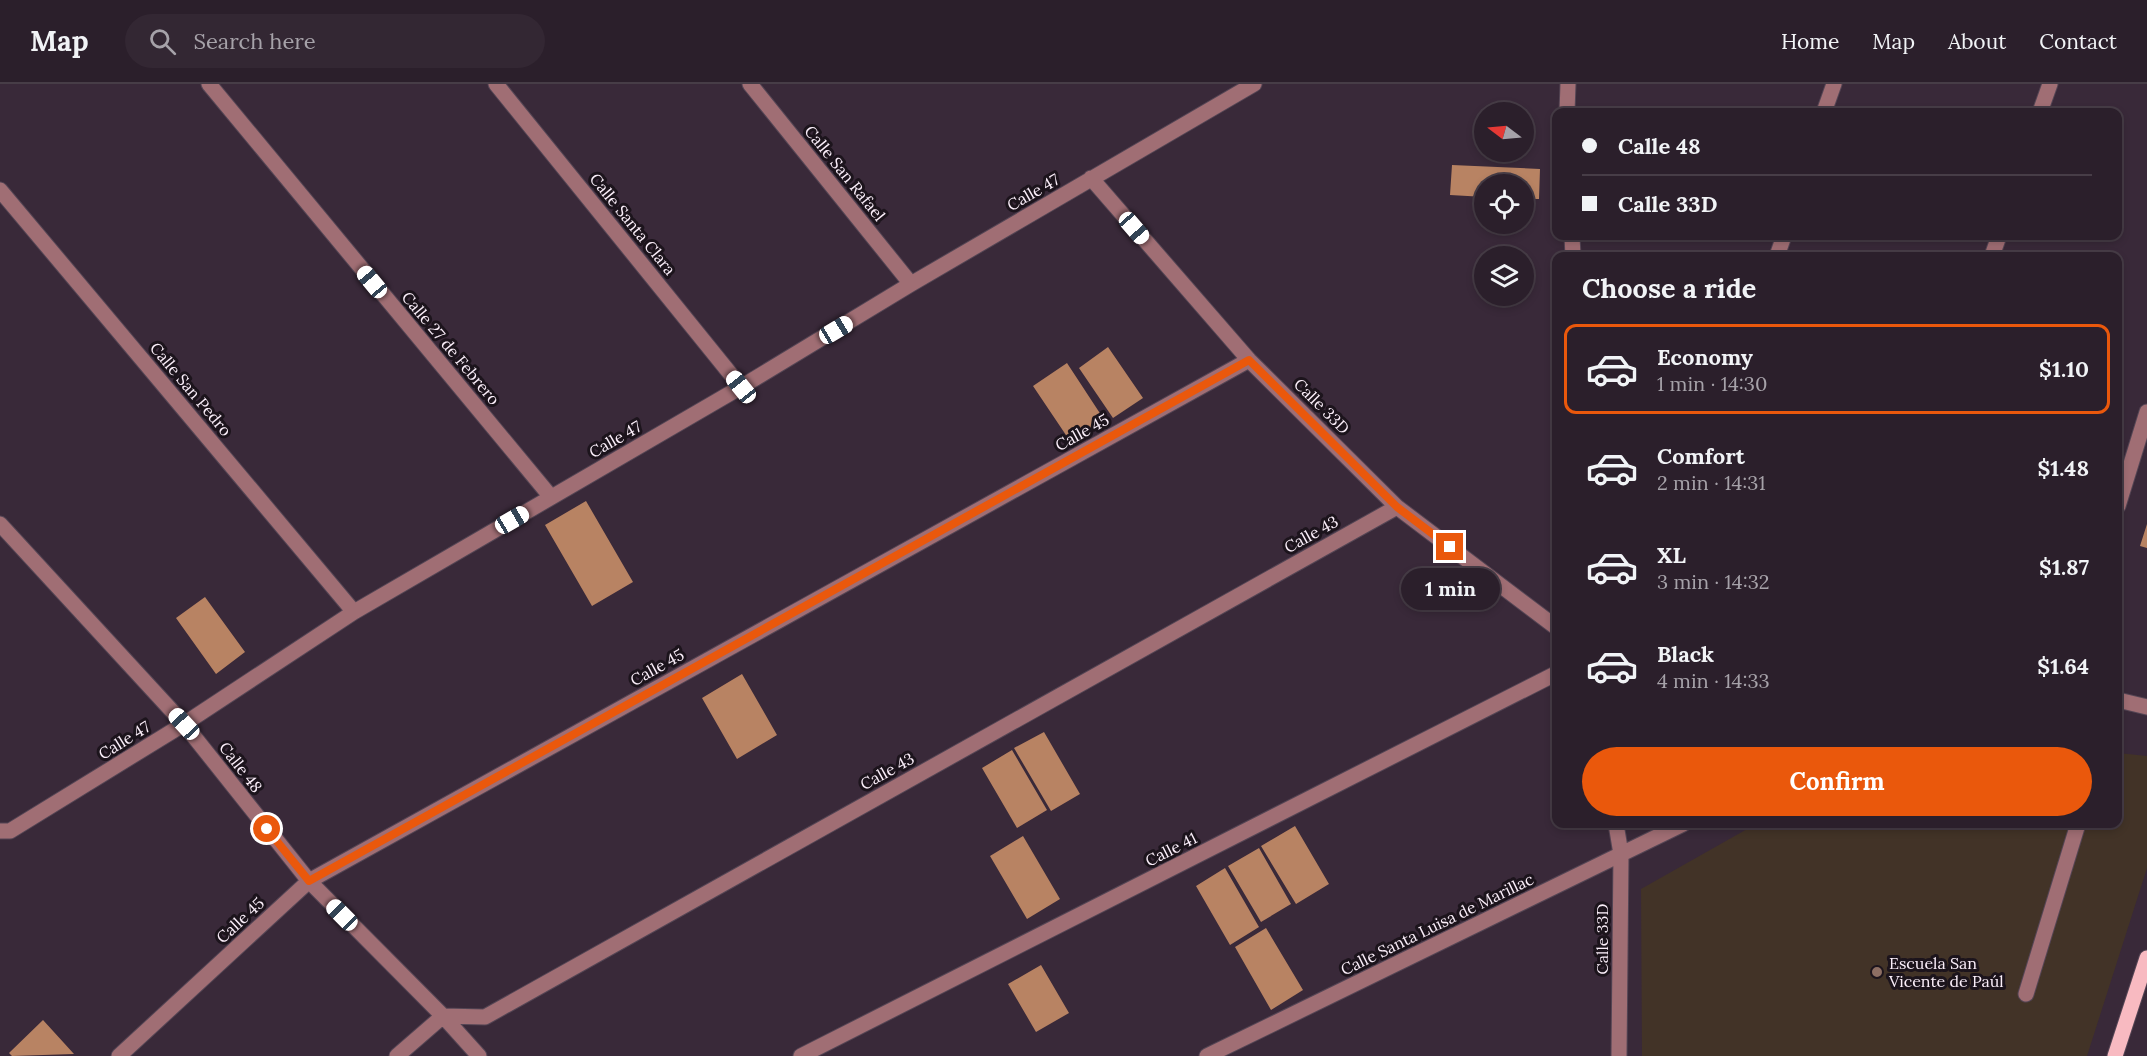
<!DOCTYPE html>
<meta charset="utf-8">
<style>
:root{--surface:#2b1f2b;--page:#332733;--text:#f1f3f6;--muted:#a6a2a9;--line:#473d47;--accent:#ea580c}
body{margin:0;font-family:Lora,serif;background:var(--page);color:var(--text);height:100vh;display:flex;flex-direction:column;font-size:22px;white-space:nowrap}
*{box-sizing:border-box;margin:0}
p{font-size:20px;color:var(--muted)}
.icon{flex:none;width:33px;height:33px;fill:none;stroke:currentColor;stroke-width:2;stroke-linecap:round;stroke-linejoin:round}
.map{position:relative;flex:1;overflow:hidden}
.panel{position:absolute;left:1552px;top:168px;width:570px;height:576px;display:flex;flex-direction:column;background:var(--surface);border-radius:12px;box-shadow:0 3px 9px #0003,0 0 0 2px var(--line)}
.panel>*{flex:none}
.banner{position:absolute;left:1552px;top:24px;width:570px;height:132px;border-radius:12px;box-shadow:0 3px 9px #0003,0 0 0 2px var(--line);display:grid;align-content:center;height:132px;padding:0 30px;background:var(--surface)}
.needle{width:39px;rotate:286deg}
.fabs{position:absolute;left:1474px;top:18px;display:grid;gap:12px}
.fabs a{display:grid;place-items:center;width:60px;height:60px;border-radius:50%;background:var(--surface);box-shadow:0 3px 9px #0003,0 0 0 2px var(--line);font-size:30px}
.end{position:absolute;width:27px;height:27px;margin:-14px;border:8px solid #ea580c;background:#fff;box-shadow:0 0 0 3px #fff}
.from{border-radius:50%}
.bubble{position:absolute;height:42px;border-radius:21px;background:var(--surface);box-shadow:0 3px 9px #0003,0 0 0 2px var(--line);font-size:20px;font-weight:700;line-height:42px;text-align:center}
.car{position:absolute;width:18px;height:36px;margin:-18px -9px;border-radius:8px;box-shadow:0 0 4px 2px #0007;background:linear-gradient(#fff 24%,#345 0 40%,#fff 0 76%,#345 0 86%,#fff 0)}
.banner b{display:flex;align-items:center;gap:21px;height:57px;font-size:22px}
.banner b+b{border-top:2px solid var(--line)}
.banner i{width:15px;height:15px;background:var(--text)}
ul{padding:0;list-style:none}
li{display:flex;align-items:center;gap:18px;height:90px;margin:0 12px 9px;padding:0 18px;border:3px solid transparent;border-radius:12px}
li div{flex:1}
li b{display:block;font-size:22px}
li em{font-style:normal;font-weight:700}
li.current{border-color:var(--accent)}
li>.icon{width:54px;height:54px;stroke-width:1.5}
h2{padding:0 30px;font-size:27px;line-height:72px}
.action{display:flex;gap:12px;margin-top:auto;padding:12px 30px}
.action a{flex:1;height:69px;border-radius:36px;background:var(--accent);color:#fff;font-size:24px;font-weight:700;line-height:69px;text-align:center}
header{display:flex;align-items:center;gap:36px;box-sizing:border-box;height:84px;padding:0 30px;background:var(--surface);border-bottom:2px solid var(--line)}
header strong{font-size:28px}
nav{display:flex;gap:33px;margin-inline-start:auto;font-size:21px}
.search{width:420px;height:54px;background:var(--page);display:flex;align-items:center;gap:15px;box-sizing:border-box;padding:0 21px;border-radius:33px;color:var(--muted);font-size:22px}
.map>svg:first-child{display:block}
.education{fill:#423327}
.building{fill:#b88363}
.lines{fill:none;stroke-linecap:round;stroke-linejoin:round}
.minor-casing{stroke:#544554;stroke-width:17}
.major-casing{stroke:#544554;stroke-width:17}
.minor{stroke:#a06e74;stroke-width:15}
.major{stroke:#f8bac1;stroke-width:15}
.route{stroke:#ea580c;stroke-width:8}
.education-dot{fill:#8d6e63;stroke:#1c141c;stroke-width:2}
.labels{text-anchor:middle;stroke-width:6;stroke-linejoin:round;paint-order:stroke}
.street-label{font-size:16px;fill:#fbeffa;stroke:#1c141c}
.poi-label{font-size:16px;fill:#fbeffa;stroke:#1c141c;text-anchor:start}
</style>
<header>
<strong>Map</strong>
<div class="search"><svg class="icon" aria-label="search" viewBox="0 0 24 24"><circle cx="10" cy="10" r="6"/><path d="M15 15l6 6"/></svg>Search here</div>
<nav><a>Home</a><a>Map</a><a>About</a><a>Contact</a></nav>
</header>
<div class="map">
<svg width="2147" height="972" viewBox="0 0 2147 972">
<rect width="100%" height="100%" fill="#392939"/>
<path class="education" d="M2118,669L2147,672V784L2087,972H1642L1641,805L1756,740H2118Z"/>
<path class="building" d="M1452,81L1540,85L1539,115H1524V100H1485V113L1450,111Z
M1108,263L1143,314L1113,334L1079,284Z
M1067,279L1105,337L1072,360L1033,302Z
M586,417L633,498L592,522L545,441Z
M2147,440V464L2140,462Z
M205,513L245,568L216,590L176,534Z
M742,590L777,651L737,675L702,614Z
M1044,648L1080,710L1051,727L1014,664Z
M1012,666L1047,726L1017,744L982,684Z
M1295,742L1329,800L1296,820L1261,762Z
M1023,752L1060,815L1027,835L990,772Z
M1259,764L1291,820L1261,838L1228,782Z
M1225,784L1259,843L1230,861L1196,802Z
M1266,844L1303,906L1271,926L1235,863Z
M1041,881L1069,929L1036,948L1008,900Z
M43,936L74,970L12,972L9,969Z"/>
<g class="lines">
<defs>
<path id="minor" d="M209,0L551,413
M496,0L741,303
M750,0L911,200
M1567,28L1568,0
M1824,28L1834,0
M2040,28L2050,0
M1091,94L1249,276L1397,423L1557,544
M0,106L354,528
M1572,152L1573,172
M1777,172L1784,152
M1992,172L1999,152
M2118,422L2147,328
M0,440L184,640L309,797L443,932L479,972
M2118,616L2147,623
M1616,740L1621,770L1619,972
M0,747H10L184,640L354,528L741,303L911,200L1254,0
M2026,910L2078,740
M119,972L309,797L1249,276
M397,972L443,932L485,933L1397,423
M801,972L1557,589
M1207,972L1683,740"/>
<path id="major" d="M2115,972L2147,874"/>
</defs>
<use href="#minor" class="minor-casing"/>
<use href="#major" class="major-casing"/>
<use href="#minor" class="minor"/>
<use href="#major" class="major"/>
</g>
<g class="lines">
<path class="route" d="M267,745L309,797L1249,276L1397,423L1450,463"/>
</g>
<circle class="education-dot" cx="1877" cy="888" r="6"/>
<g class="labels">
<g class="street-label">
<text transform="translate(845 89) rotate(51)" y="6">Calle San Rafael</text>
<text transform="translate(1033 108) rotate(-30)" y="6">Calle 47</text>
<text transform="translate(633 140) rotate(51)" y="6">Calle Santa Clara</text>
<text transform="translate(451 264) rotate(50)" y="6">Calle 27 de Febrero</text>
<text transform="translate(191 305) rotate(50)" y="6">Calle San Pedro</text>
<text transform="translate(1322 322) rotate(45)" y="6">Calle 33D</text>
<text transform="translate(1082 348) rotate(-29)" y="6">Calle 45</text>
<text transform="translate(615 355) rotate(-30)" y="6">Calle 47</text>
<text transform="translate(1311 450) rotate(-29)" y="6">Calle 43</text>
<text transform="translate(657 583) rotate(-29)" y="6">Calle 45</text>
<text transform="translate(124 656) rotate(-32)" y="6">Calle 47</text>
<text transform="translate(241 683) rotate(52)" y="6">Calle 48</text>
<text transform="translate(887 687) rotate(-29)" y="6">Calle 43</text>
<text transform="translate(1171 765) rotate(-27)" y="6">Calle 41</text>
<text transform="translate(240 836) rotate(-43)" y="6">Calle 45</text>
<text transform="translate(1437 840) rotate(-26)" y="6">Calle Santa Luisa de Marillac</text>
<text transform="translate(1602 855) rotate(-90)" y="6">Calle 33D</text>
</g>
<g class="poi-label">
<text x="1889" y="885">Escuela San<tspan x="1889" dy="18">Vicente de Paúl</tspan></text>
</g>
</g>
</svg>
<div class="fabs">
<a><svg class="needle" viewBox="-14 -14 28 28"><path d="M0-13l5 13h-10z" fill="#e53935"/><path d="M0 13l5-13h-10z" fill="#a6a2a9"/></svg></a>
<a><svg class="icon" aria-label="locate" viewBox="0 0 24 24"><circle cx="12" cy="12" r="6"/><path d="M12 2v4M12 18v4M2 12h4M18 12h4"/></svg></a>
<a><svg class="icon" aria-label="layers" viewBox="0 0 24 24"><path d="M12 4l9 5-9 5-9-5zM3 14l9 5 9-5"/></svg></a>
</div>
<i class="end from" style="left:267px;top:745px"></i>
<i class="end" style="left:1450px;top:463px"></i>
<div class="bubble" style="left:1401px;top:484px;width:99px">1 min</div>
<i class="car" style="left:1134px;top:144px;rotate:139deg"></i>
<i class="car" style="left:372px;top:198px;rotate:320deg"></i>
<i class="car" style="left:836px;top:246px;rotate:59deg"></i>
<i class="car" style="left:741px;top:303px;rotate:321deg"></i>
<i class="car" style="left:512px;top:436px;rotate:60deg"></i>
<i class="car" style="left:184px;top:640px;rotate:317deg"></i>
<i class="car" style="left:342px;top:831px;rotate:315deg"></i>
<div class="banner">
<b><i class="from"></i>Calle 48</b>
<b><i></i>Calle 33D</b>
</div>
<section class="panel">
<h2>Choose a ride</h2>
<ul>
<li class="current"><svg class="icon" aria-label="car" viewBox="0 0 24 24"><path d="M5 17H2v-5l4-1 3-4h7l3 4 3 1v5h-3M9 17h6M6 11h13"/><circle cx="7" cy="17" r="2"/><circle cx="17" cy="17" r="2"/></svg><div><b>Economy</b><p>1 min · 14:30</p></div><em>$1.10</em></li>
<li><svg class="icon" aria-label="car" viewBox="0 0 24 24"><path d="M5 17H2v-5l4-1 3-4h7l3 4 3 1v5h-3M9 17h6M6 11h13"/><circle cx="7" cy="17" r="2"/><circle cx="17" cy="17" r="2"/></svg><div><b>Comfort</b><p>2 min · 14:31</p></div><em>$1.48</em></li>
<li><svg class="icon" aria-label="car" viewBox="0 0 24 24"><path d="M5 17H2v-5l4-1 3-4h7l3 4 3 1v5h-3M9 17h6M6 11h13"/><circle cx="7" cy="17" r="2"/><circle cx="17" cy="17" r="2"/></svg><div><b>XL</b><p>3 min · 14:32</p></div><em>$1.87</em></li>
<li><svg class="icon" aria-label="car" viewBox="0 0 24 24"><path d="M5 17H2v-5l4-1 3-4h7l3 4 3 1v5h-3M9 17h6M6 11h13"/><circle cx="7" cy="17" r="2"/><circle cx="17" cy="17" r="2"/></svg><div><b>Black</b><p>4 min · 14:33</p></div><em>$1.64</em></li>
</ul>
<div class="action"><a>Confirm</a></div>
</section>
</div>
